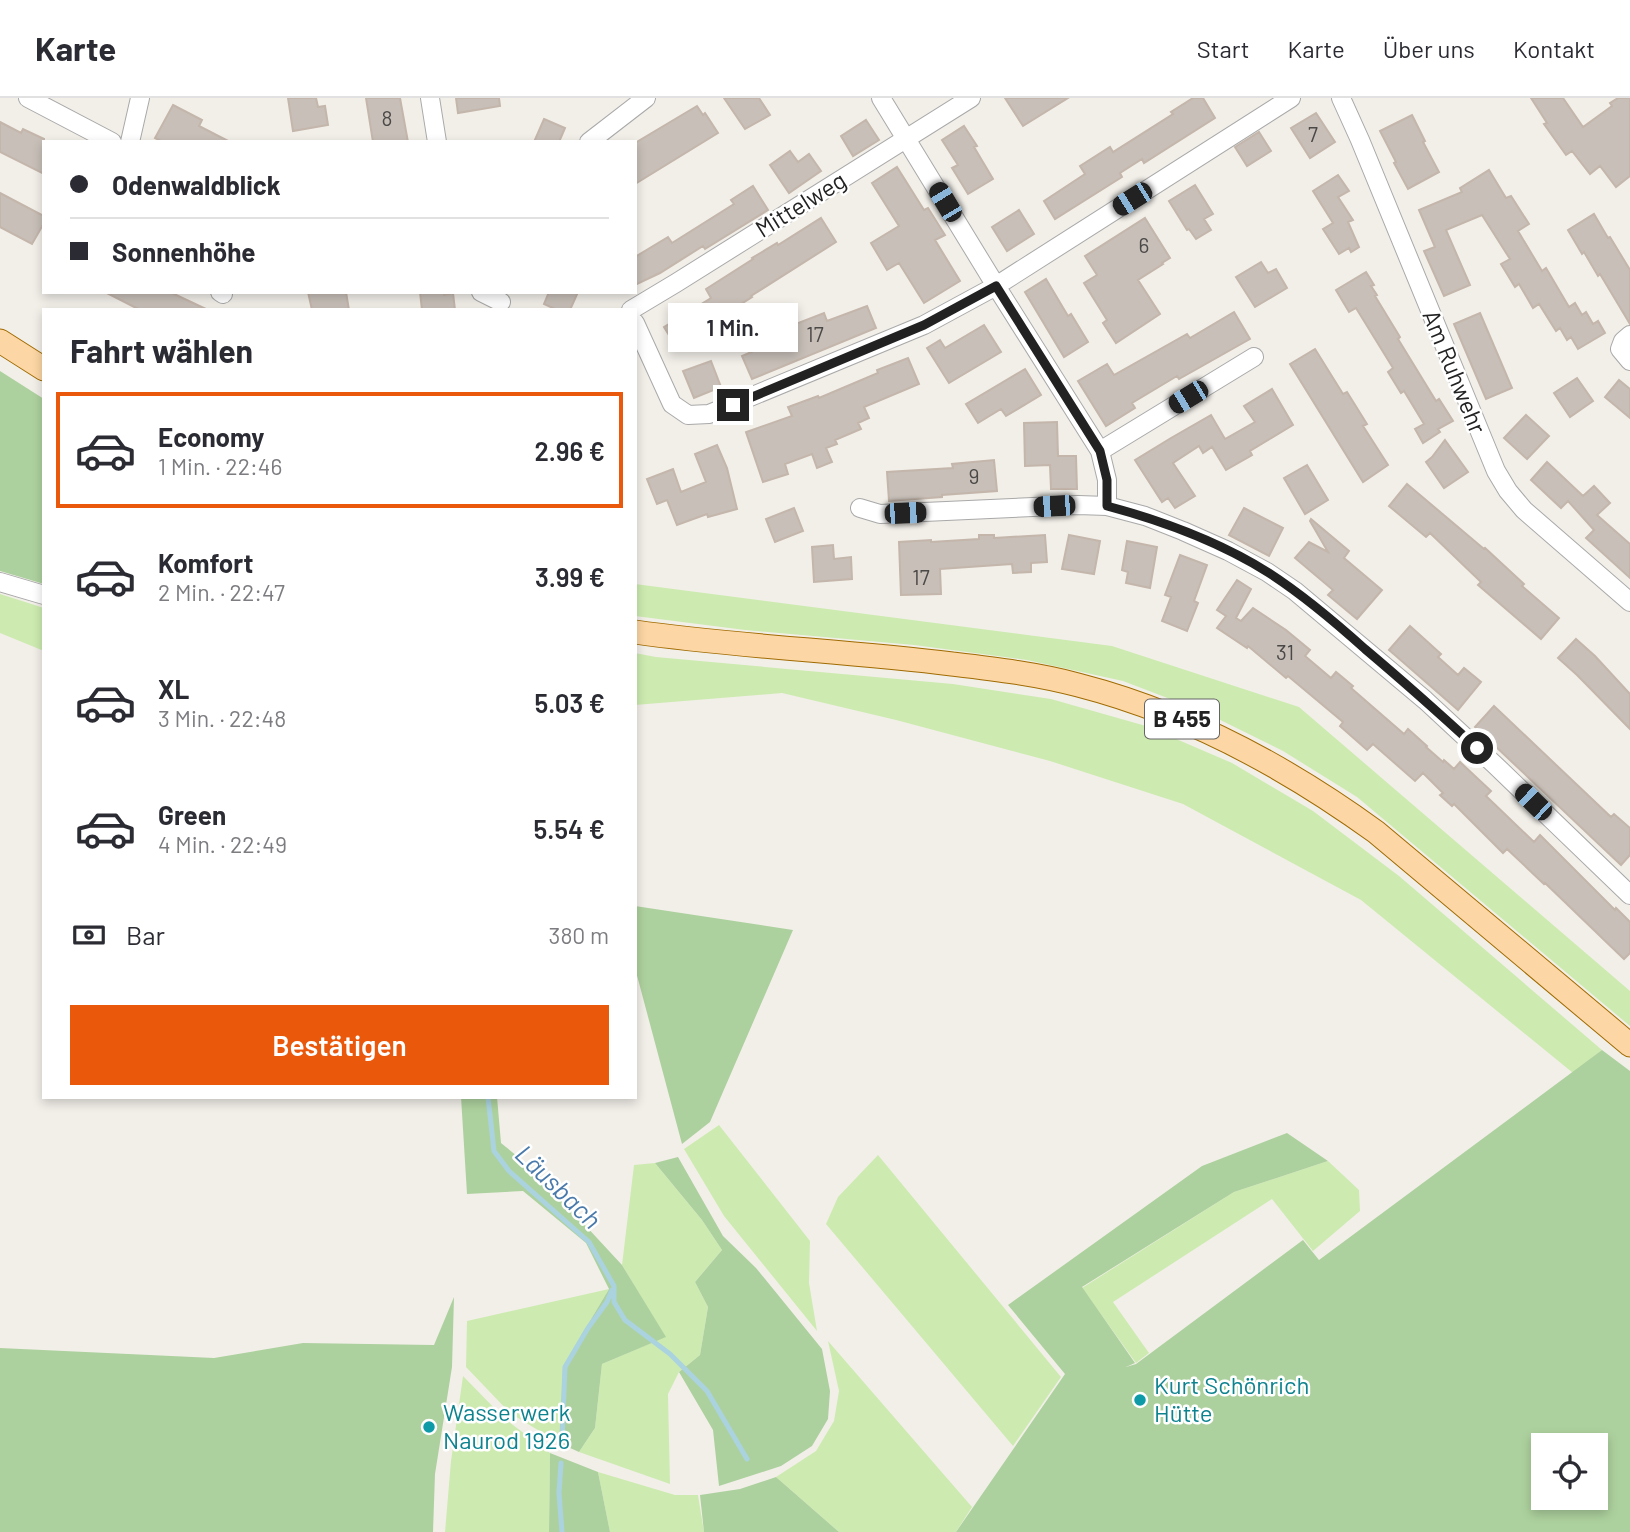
<!DOCTYPE html>
<html lang="de">
<meta charset="utf-8">
<style>
:root{--surface:#fff;--page:#f2f2f3;--text:#2b2b33;--muted:#7c7c81;--line:#e1e1e2;--accent:#ea580c}
body{margin:0;font-family:Barlow,sans-serif;background:var(--page);color:var(--text);height:100vh;display:flex;flex-direction:column;font-size:26px;white-space:nowrap}
*{box-sizing:border-box;margin:0}
p{font-size:23px;color:var(--muted)}
.icon{flex:none;width:38px;height:38px;fill:none;stroke:currentColor;stroke-width:2;stroke-linecap:round;stroke-linejoin:round}
.map{position:relative;flex:1;overflow:hidden}
.side{position:absolute;left:42px;top:210px;width:595px;height:791px;display:flex;flex-direction:column;background:var(--surface);border-radius:0px;box-shadow:0 4px 10px #0003}
.side>*{flex:none}
.hud{position:absolute;left:42px;top:42px;width:595px;height:154px;border-radius:0px;box-shadow:0 4px 10px #0003;display:grid;align-content:center;height:154px;padding:0 28px;background:var(--surface)}
.controls{position:absolute;left:1531px;top:1335px;display:grid;gap:14px}
.controls a{display:grid;place-items:center;width:77px;height:77px;border-radius:0px;background:var(--surface);box-shadow:0 4px 10px #0003;font-size:35px}
.end{position:absolute;width:32px;height:32px;margin:-16px;border:9px solid #222;background:#fff;box-shadow:0 0 0 4px #fff}
.from{border-radius:50%}
.bubble{position:absolute;height:49px;border-radius:0px;background:var(--surface);box-shadow:0 4px 10px #0003;font-size:23px;font-weight:600;line-height:49px;text-align:center}
.car{position:absolute;width:21px;height:42px;margin:-21px -10px;border-radius:9px;box-shadow:0 0 5px 2px #0007;background:linear-gradient(#222 24%,#8ab4d8 0 40%,#222 0 76%,#8ab4d8 0 86%,#222 0)}
.hud b{display:flex;align-items:center;gap:24px;height:66px;font-size:26px}
.hud b+b{border-top:2px solid var(--line)}
.hud i{width:18px;height:18px;background:var(--text)}
ul{padding:0;list-style:none}
li{display:flex;align-items:center;gap:21px;height:116px;margin:0 14px 10px;padding:0 14px;border:4px solid transparent;border-radius:0px}
li div{flex:1}
li b{display:block;font-size:26px}
li em{font-style:normal;font-weight:600}
li.selected{border-color:var(--accent)}
li>.icon{width:63px;height:63px;stroke-width:1.5}
h2{padding:0 28px;font-size:32px;line-height:84px}
.pay{display:flex;align-items:center;gap:18px;height:77px;padding:0 28px;font-size:26px}
.pay p{margin-inline-start:auto}
.cta{display:flex;gap:14px;margin-top:auto;padding:14px 28px}
.cta a{flex:1;height:80px;border-radius:0px;background:var(--accent);color:#fff;font-size:28px;font-weight:600;line-height:80px;text-align:center}
header{display:flex;align-items:center;gap:42px;box-sizing:border-box;height:98px;padding:0 35px;background:var(--surface);border-bottom:2px solid var(--line)}
header strong{font-size:33px}
nav{display:flex;gap:38px;margin-inline-start:auto;font-size:24px}
.map>svg:first-child{display:block}
.grass{fill:#cdebb0}
.forest{fill:#add19e;fill-rule:evenodd}
.lines{fill:none;stroke-linecap:round;stroke-linejoin:round}
.stream{stroke:#aad3df;stroke-width:5}
.building{fill:#c7bfb8;stroke:#c4b6ab;stroke-width:2}
.minor-casing{stroke:#a9a9a9;stroke-width:20}
.major-casing{stroke:#a06b00;stroke-width:25}
.minor{stroke:#fff;stroke-width:18}
.major{stroke:#fcd6a4;stroke-width:23}
.route{stroke:#222;stroke-width:9}
.culture-dot{fill:#0f9aa8;stroke:#fff;stroke-width:2.5}
.labels{text-anchor:middle;stroke-width:5;stroke-linejoin:round;paint-order:stroke}
.number-label{font-size:21px;fill:#4b4948}
.shield{fill:#fff;stroke:#646464;stroke-width:2}
.shield-label{font-size:23px;font-weight:bold;fill:#222}
.street-label{font-size:24px;fill:#222;stroke:#fff}
.culture-label{font-size:24px;fill:#0d838f;stroke:#fff;text-anchor:start}
.water-label{font-size:26px;font-style:italic;fill:#4a7aab;stroke:#fff}
</style>
<header>
<strong>Karte</strong>
<nav><a>Start</a><a>Karte</a><a>Über uns</a><a>Kontakt</a></nav>
</header>
<div class="map">
<svg width="1630" height="1434" viewBox="0 0 1630 1434">
<rect width="100%" height="100%" fill="#f2efe9"/>
<path class="grass" d="M635,486L1112,548L1299,609L1630,893V928L1357,699L1283,653L1204,614L1123,583L1027,562L914,547L745,532L635,518Z
M0,496L44,510V553L0,535Z
M635,555L656,559L953,586L1051,601L1146,628L1232,665L1313,713L1399,778L1602,952L1573,975L1361,802L1183,706L1050,663L896,622L782,595L635,607Z
M719,1027L810,1143L809,1185L817,1233L724,1118L684,1051Z
M878,1057L1061,1279L1013,1348L826,1126L838,1099Z
M1328,1063L1359,1092L1360,1113L1313,1153L1272,1101L1113,1204L1149,1255L1136,1265L1082,1190L1234,1094Z
M655,1065L702,1122L722,1152L695,1184L708,1209L700,1257L679,1274L668,1296L670,1386L579,1354L595,1330L602,1266L665,1239L622,1167L634,1067Z
M609,1191L563,1268L559,1345L510,1315L466,1269L467,1223Z
M828,1243L972,1409L956,1434H839L776,1379L816,1353L834,1323L839,1293Z
M463,1278L505,1321L550,1355L549,1434H445L451,1363Z
M598,1374L675,1397H698L704,1434H610Z"/>
<path class="forest" d="M0,273L44,301V486L0,473Z
M635,808L793,832L710,1024L682,1046L635,870Z
M1602,952L1630,973V1434H956L1065,1276L1008,1207L1202,1068L1287,1035L1328,1063L1234,1094L1082,1189L1135,1265L1126,1269L1136,1266L1303,1142L1319,1162ZM1544,1348H1596V1400H1544Z
M461,999H497L501,1045L534,1072L622,1167L666,1239L602,1266L595,1330L579,1354L559,1345L563,1268L609,1191L586,1145L523,1093L467,1096Z
M678,1059L723,1138L756,1170L822,1251L830,1293L828,1321L812,1348L781,1368L719,1388L713,1332L679,1274L700,1257L708,1209L695,1184L722,1152L702,1122L655,1065Z
M454,1199L452,1269L435,1376L433,1434H0V1250L214,1260L303,1245L434,1247Z
M550,1355L598,1374L610,1434H549Z
M776,1379L839,1434H704L700,1397L740,1391Z"/>
<g class="lines">
<path class="stream" d="M488,999L494,1053L509,1073L589,1144L614,1188V1204L625,1222L670,1256L707,1293L747,1361
M562,1343L565,1269L588,1230L607,1204L612,1192
M561,1365L559,1395L562,1434"/>
</g>
<path class="building" d="M288,0H316L318,9L325,8L328,27L293,33Z
M366,0H400L408,44H373Z
M456,0H499L500,8L458,15Z
M724,0H759L770,17L745,31Z
M1005,0H1068L1023,28Z
M1193,0H1203L1215,20L1144,65L1142,61L1120,75L1122,79L1055,121L1044,103L1085,76L1080,68L1110,49L1113,54L1173,16L1171,14Z
M1531,0H1563L1583,29L1612,8L1610,5L1618,0H1630V78L1616,89L1600,68L1590,76L1572,53L1566,57L1544,26L1547,25Z
M173,7L202,22L199,28L230,44H163L155,40Z
M697,8L703,17L705,15L718,35L635,86V45Z
M1316,15L1335,44L1310,60L1291,30Z
M1412,17L1425,43L1423,44L1439,74L1408,91L1394,65L1396,64L1380,33Z
M544,21L565,30L559,44H534Z
M866,22L879,42L853,58L841,38Z
M0,24L21,35L23,31L44,41V76L0,54Z
M964,28L977,48L974,49L993,81L968,96L952,70L958,67L942,42Z
M1259,34L1271,53L1247,68L1235,49Z
M790,53L798,64L809,56L821,73L789,95L770,67Z
M897,69L924,112L928,110L945,137L935,142L960,183L924,205L899,165L887,172L871,145L899,128L872,85Z
M1489,72L1506,100L1511,98L1529,126L1518,133L1542,173L1546,170L1569,209L1575,205L1582,217L1586,214L1593,226L1598,223L1605,235L1578,251L1571,239L1567,242L1560,230L1556,233L1539,206L1533,210L1519,186L1515,189L1501,166L1510,161L1482,117L1446,132L1470,187L1444,198L1424,153L1435,149L1419,112L1462,94L1460,90Z
M1338,77L1349,93L1338,99L1353,122L1348,124L1359,149L1351,154L1349,150L1339,156L1323,131L1333,125L1313,93Z
M1195,87L1213,116L1204,121L1211,132L1196,141L1189,131L1187,132L1169,103Z
M753,88L768,112L705,151L703,148L660,175L635,187V159L668,139L672,145L734,106L731,102Z
M0,95L44,118V125L32,146L0,129Z
M1019,112L1034,136L1007,153L992,129Z
M1594,116L1608,140L1610,139L1630,172V226L1600,176L1598,178L1584,154L1582,156L1568,132Z
M821,120L836,144L751,198L752,199L705,229L706,232L677,250L664,229L711,200L706,191L753,161L752,160L777,145L778,147Z
M1145,120L1170,160L1162,165L1163,166L1138,182L1160,216L1116,245L1103,225L1107,222L1084,185L1097,177L1085,158Z
M1261,164L1268,175L1276,171L1287,190L1255,209L1236,179Z
M1366,174L1374,187L1371,188L1377,197L1375,198L1400,239L1398,241L1436,303L1439,301L1453,323L1438,331L1440,334L1423,345L1415,331L1424,326L1404,293L1401,295L1388,274L1393,270L1356,210L1349,214L1336,192Z
M1046,181L1068,218L1071,216L1088,244L1064,259L1025,194Z
M105,194H170L208,212H140Z
M308,194H346L349,212H312Z
M420,194H444V197L453,195L455,212H422Z
M549,194H578L570,212H557L544,206Z
M867,208L876,230L752,281L742,258L796,235L793,227L824,215L827,223Z
M1234,214L1250,241L1179,281L1177,278L1132,305L1135,310L1106,328L1078,283L1107,266L1114,277L1187,236L1190,240Z
M1480,215L1512,290L1486,301L1454,226Z
M984,227L1001,254L949,285L927,250L940,242L945,250Z
M1315,251L1343,296L1347,294L1367,326L1363,328L1388,367L1363,384L1290,266Z
M908,260L919,286L864,309L869,320L858,325L861,331L835,342L837,346L826,350L832,364L817,370L812,356L785,366L788,376L763,384L746,334L792,318L788,309L818,298L819,300L878,275L877,272Z
M711,263L721,289L694,300L683,273Z
M1025,271L1041,297L1006,318L1001,311L978,325L966,306Z
M1577,280L1593,303L1570,319L1554,295Z
M1619,282L1630,291V320L1605,299Z
M1272,291L1293,327L1250,353L1252,357L1226,372L1212,349L1203,355L1199,348L1173,365L1195,398L1175,410L1168,400L1162,404L1135,362L1171,340L1211,317L1225,341L1255,324L1244,308Z
M1526,317L1549,338L1527,361L1504,340Z
M1057,324L1058,358H1076L1077,391H1051L1050,367L1025,368L1024,325Z
M1445,342L1468,374L1444,390L1426,364L1432,359Z
M717,347L727,370L737,411L708,419L707,416L677,427L667,402L657,406L647,381L673,371L681,394L706,384L695,356Z
M994,362L997,393L942,397V399L889,403L887,374L953,370L952,366Z
M1547,364L1583,398L1594,388L1610,405L1597,417L1630,446V480L1586,440L1594,432L1568,403L1561,410L1531,382Z
M1307,367L1328,402L1305,416L1284,380Z
M1407,386L1484,451L1485,450L1524,486L1522,488L1559,520L1541,541L1478,487L1481,484L1430,435L1426,439L1389,408Z
M794,410L803,433L775,444L766,421Z
M1244,410L1283,430L1269,458L1229,437Z
M1311,421L1349,453L1344,460L1382,492L1357,521L1328,497L1333,492L1295,460L1309,444L1328,454L1310,423Z
M979,437H994V440L1045,437L1047,464L1031,465V474L1013,475L1012,466L940,471L941,496L901,497L899,444L931,442V444L979,441Z
M1069,437L1100,443L1094,476L1062,471Z
M1127,443L1157,449L1150,490L1126,485L1128,474L1122,472Z
M833,447L834,461L851,459L852,481L814,484L812,449Z
M1180,457L1207,467L1194,503L1198,505L1187,533L1162,523L1171,499L1165,497Z
M1237,482L1251,491L1236,520L1241,523L1253,510L1286,532L1310,552L1305,558L1331,580L1336,574L1353,588L1351,590L1404,636L1408,631L1427,648L1426,649L1443,664L1444,662L1454,671L1460,664L1491,693L1486,698L1534,744L1540,737L1615,812L1616,810L1630,824V855L1624,861L1545,785L1544,786L1507,751L1503,755L1454,706L1452,708L1440,697L1443,695L1423,675L1415,683L1373,646L1367,652L1340,628L1343,624L1288,578L1286,580L1248,548L1247,550L1217,530L1226,518L1217,512Z
M1410,528L1441,556L1438,559L1458,577L1464,570L1481,584L1458,612L1389,552Z
M1576,541L1595,558L1630,596V631L1577,577L1558,560Z
M1494,608L1611,719L1614,716L1630,730V757L1621,767L1475,629Z"/>
<g class="lines">
<defs>
<path id="minor" d="M28,0L112,44
M430,0L437,44
M881,0L996,188L1100,353L1107,382V408
M1341,0L1360,42L1496,373L1508,393L1524,412L1630,504
M130,44L140,0
M589,44L646,0
M220,194L223,196
M481,194L501,204
M631,212L676,185L971,0
M635,225L672,306L688,317L709,316L924,227L996,188L1291,0
M1630,237L1623,243L1620,251L1630,263
M1100,353L1254,259
M860,410L880,416L1078,407L1107,408L1145,418L1183,433L1228,453L1267,474L1295,493L1425,602L1494,666L1630,797
M0,484L44,497"/>
<path id="major" d="M0,243L44,271
M635,534C740,549 847,553 952,566C994,571 1037,576 1078,587C1187,615 1285,668 1376,734L1630,947"/>
</defs>
<use href="#minor" class="minor-casing"/>
<use href="#major" class="major-casing"/>
<use href="#minor" class="minor"/>
<use href="#major" class="major"/>
</g>
<g class="lines">
<path class="route" d="M733,307L924,227L996,188L1100,353L1107,382V408C1163,423 1220,444 1269,475C1303,497 1335,524 1365,551C1403,583 1440,616 1477,650"/>
</g>
<g class="culture-dot">
<circle cx="1140" cy="1302" r="7"/>
<circle cx="429" cy="1329" r="7"/>
</g>
<g class="labels">
<g class="number-label">
<text x="387" y="28">8</text>
<text x="1313" y="44">7</text>
<text x="1144" y="155">6</text>
<text x="815" y="244">17</text>
<text x="974" y="386">9</text>
<text x="921" y="487">17</text>
<text x="1285" y="562">31</text>
</g>
<rect class="shield" x="1145" y="601.5" width="74" height="39" rx="5"/>
<g class="shield-label">
<text x="1182" y="629">B 455</text>
</g>
<g class="street-label">
<text transform="translate(801 107) rotate(-32)" y="8">Mittelweg</text>
<text transform="translate(1454 274) rotate(68)" y="8">Am Ruhwehr</text>
</g>
<g class="culture-label">
<text x="1154" y="1296">Kurt Schönrich<tspan x="1154" dy="28">Hütte</tspan></text>
<text x="443" y="1323">Wasserwerk<tspan x="443" dy="28">Naurod 1926</tspan></text>
</g>
<g class="water-label">
<text transform="translate(558 1089) rotate(44)" y="9">Läusbach</text>
</g>
</g>
</svg>
<div class="controls">
<a><svg class="icon" aria-label="locate" viewBox="0 0 24 24"><circle cx="12" cy="12" r="6"/><path d="M12 2v4M12 18v4M2 12h4M18 12h4"/></svg></a>
</div>
<i class="end from" style="left:1477px;top:650px"></i>
<i class="end" style="left:733px;top:307px"></i>
<div class="bubble" style="left:668px;top:205px;width:130px">1 Min.</div>
<i class="car" style="left:1132px;top:101px;rotate:238deg"></i>
<i class="car" style="left:945px;top:104px;rotate:329deg"></i>
<i class="car" style="left:1188px;top:299px;rotate:239deg"></i>
<i class="car" style="left:1054px;top:408px;rotate:267deg"></i>
<i class="car" style="left:905px;top:415px;rotate:88deg"></i>
<i class="car" style="left:1533px;top:704px;rotate:314deg"></i>
<div class="hud">
<b><i class="from"></i>Odenwaldblick</b>
<b><i></i>Sonnenhöhe</b>
</div>
<section class="side">
<h2>Fahrt wählen</h2>
<ul>
<li class="selected"><svg class="icon" aria-label="car" viewBox="0 0 24 24"><path d="M5 17H2v-5l4-1 3-4h7l3 4 3 1v5h-3M9 17h6M6 11h13"/><circle cx="7" cy="17" r="2"/><circle cx="17" cy="17" r="2"/></svg><div><b>Economy</b><p>1 Min. · 22:46</p></div><em>2.96 €</em></li>
<li><svg class="icon" aria-label="car" viewBox="0 0 24 24"><path d="M5 17H2v-5l4-1 3-4h7l3 4 3 1v5h-3M9 17h6M6 11h13"/><circle cx="7" cy="17" r="2"/><circle cx="17" cy="17" r="2"/></svg><div><b>Komfort</b><p>2 Min. · 22:47</p></div><em>3.99 €</em></li>
<li><svg class="icon" aria-label="car" viewBox="0 0 24 24"><path d="M5 17H2v-5l4-1 3-4h7l3 4 3 1v5h-3M9 17h6M6 11h13"/><circle cx="7" cy="17" r="2"/><circle cx="17" cy="17" r="2"/></svg><div><b>XL</b><p>3 Min. · 22:48</p></div><em>5.03 €</em></li>
<li><svg class="icon" aria-label="car" viewBox="0 0 24 24"><path d="M5 17H2v-5l4-1 3-4h7l3 4 3 1v5h-3M9 17h6M6 11h13"/><circle cx="7" cy="17" r="2"/><circle cx="17" cy="17" r="2"/></svg><div><b>Green</b><p>4 Min. · 22:49</p></div><em>5.54 €</em></li>
</ul>
<div class="pay"><svg class="icon" aria-label="cash" viewBox="0 0 24 24"><path d="M3 7h18v10H3z"/><circle cx="12" cy="12" r="2"/></svg>Bar<p>380 m</p></div>
<div class="cta"><a>Bestätigen</a></div>
</section>
</div>
